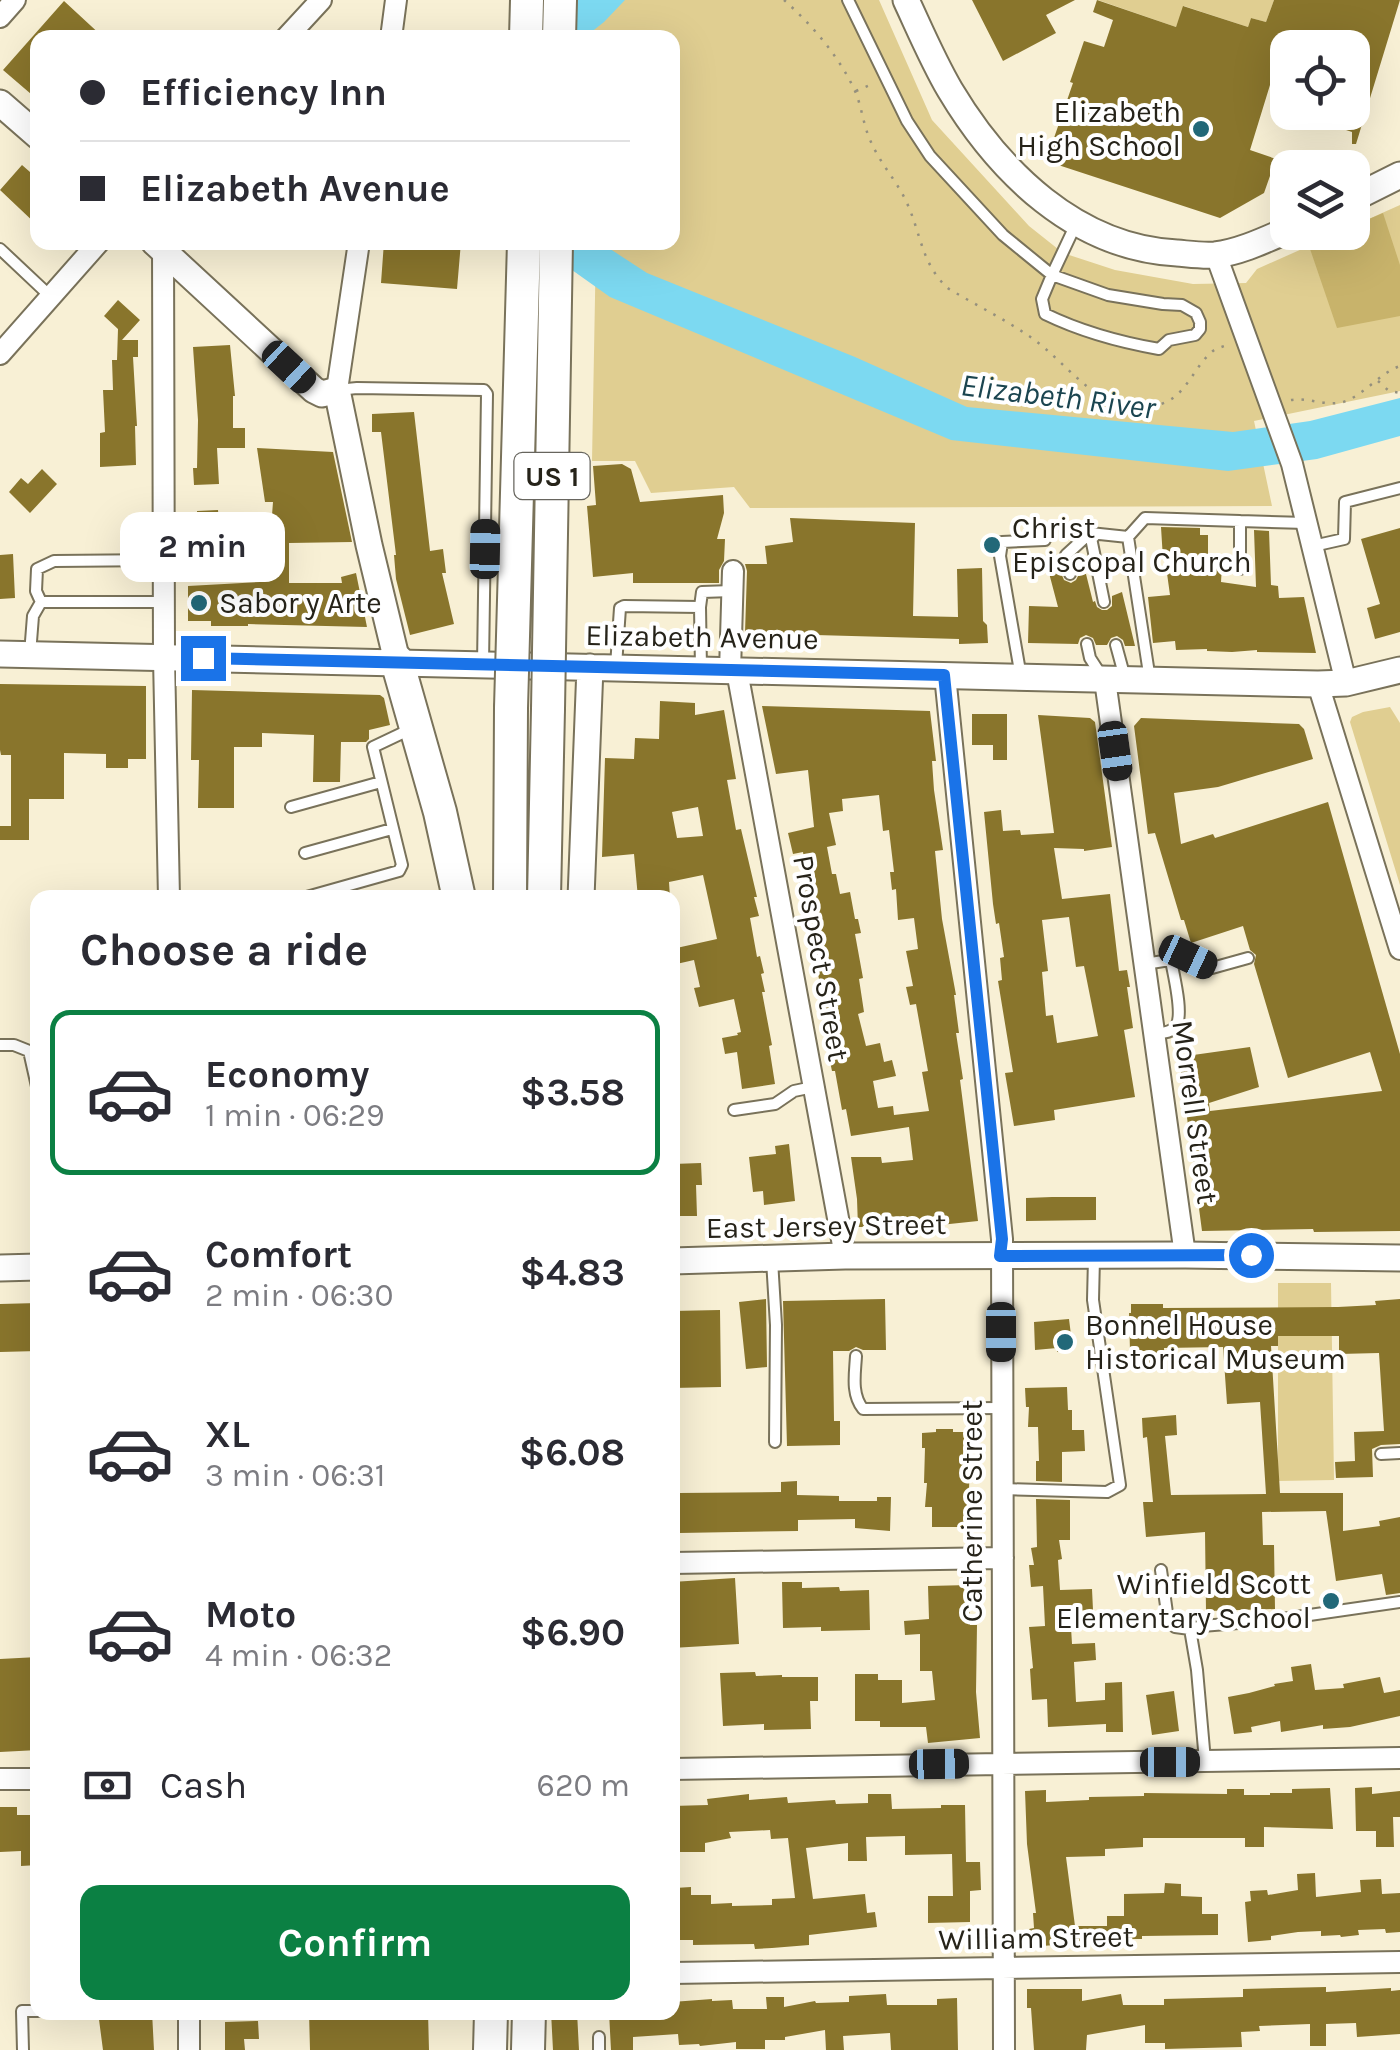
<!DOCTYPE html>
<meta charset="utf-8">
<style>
:root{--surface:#fff;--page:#f7f7f7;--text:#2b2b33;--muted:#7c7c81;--line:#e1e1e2;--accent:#0b8043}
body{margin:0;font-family:Karla,sans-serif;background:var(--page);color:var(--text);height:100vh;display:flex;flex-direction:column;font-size:38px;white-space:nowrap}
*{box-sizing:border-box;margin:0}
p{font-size:32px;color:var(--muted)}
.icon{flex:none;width:55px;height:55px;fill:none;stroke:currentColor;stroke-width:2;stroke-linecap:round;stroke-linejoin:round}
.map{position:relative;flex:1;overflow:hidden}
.side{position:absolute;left:30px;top:890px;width:650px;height:1130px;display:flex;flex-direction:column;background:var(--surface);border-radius:20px;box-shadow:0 10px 40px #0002}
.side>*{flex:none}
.top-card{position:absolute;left:30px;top:30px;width:650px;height:220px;border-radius:20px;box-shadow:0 10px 40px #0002;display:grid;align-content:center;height:220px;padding:0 50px;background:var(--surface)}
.fabs{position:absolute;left:1270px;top:30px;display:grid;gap:20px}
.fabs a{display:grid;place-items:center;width:100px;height:100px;border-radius:20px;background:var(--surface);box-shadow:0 10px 40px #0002;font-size:50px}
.end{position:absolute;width:45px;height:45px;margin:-22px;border:12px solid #1a73e8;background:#fff;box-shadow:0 0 0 5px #fff}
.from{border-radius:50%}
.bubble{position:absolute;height:70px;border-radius:20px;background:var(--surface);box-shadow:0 10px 40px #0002;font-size:32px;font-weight:700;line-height:70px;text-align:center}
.car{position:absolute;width:30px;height:60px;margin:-30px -15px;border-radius:12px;box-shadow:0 0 8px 2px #0007;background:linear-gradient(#222 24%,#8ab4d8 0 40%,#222 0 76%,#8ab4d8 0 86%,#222 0)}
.top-card b{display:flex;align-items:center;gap:35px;height:95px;font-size:38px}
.top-card b+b{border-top:2px solid var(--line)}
.top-card i{width:25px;height:25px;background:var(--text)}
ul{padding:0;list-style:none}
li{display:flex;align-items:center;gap:30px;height:165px;margin:0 20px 15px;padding:0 30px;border:5px solid transparent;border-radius:20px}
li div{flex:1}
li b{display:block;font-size:38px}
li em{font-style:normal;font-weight:700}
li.on{border-color:var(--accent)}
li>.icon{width:90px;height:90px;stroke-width:1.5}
h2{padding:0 50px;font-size:45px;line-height:120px}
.pay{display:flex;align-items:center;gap:25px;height:110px;padding:0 50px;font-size:38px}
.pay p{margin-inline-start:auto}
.cta{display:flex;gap:20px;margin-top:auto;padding:20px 50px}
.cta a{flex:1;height:115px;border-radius:20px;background:var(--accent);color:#fff;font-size:40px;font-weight:700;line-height:115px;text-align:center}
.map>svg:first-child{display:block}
.green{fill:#e0ce91}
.forest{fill:#c8b36b}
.water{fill:#7cd9f1}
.building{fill:#89752c;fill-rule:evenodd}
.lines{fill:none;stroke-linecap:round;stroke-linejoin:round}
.service-casing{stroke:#79725a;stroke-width:14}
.minor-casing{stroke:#79725a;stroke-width:24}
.tertiary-casing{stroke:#79725a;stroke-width:29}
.trunk-casing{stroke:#79725a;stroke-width:36}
.path{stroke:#95907d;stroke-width:2.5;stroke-dasharray:2.5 8;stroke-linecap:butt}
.service{stroke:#fff;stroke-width:10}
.minor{stroke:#fff;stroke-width:20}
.tertiary{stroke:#fff;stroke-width:25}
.trunk{stroke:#fff;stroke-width:32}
.trunk-bridge-casing{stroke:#79725a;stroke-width:36;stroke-linecap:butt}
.trunk-bridge{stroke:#fff;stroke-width:32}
.route{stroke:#1a73e8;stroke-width:12}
.poi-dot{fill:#226878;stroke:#fff;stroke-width:4}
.labels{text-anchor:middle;stroke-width:8;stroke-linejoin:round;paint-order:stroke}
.shield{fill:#fff;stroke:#67655e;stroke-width:2.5}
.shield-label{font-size:28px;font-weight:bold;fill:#262319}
.poi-label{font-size:30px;fill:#262319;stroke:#fff;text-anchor:start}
.street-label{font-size:30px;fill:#262319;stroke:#fff}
.water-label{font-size:32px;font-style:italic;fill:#1b4550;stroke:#fff}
</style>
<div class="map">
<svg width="1400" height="2050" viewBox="0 0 1400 2050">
<rect width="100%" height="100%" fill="#f8f0d5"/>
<path class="green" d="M592,0H879L932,120L1029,226L1063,253L1115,270L1193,284L1246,283L1257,269L1338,233L1352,232L1353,226L1400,205V391L1254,421L1272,506L750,508L734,487L651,493L635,461H592L596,243L672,242V38L593,37Z
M1098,0H1274L1266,22L1251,18L1248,27L1184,6L1176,27Z
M1390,707L1400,723V885L1350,722L1352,717L1363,712Z
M1278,1283H1331L1334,1480L1278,1481Z"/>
<path class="forest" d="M1383,213L1400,265V316L1337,328L1309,246L1338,233L1352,232L1353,226Z"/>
<path class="water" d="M562,0H625L604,22L585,37L511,38Z
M534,243H601L647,273L855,357L967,407L1233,432L1310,421L1400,398V436L1317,459L1228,471L951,440L610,297Z"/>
<path class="building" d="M972,0H1075L1046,15L1056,33L1003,61Z
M1097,0L1176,27L1183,6L1248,27L1251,18L1266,22L1274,0H1400L1356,144H1352V132L1301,115L1302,112H1352V48H1288V92L1270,85L1250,150L1276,159L1264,193L1220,218L1046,161L1073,83L1070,82L1084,41L1104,47L1113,20L1093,12Z
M64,1L104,38H38V100L3,70Z
M22,165L38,179V226L0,190Z
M384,242H461L457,289L381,283Z
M118,300L140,320L122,340H138V357H133L137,426H135L136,465L100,467V433L105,432L103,390H113L112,360H117L118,329L104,316Z
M230,345L235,396H233V428H245V448H217L219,484L194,485L193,468H197L198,420L193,347Z
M414,412L430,551L443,549L446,573H442L454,624L410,635L396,579L394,555H396L381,432H372V414Z
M257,448L333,452L352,542L289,543V583H342L341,577L356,573L367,627L248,624V626H211V621H188V586L260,582V568H268L273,502H265Z
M622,464L631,469L640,502L723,495L724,513L717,539H725L724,561L719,570V583H633V573L593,577L587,506L596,505L593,466Z
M42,469L57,484L30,513L9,492L21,478L28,484Z
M218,510L219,522H233V544H220V548L198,549L197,511Z
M790,518L915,523L913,616L958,617L957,569L982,568L983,621L987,625L988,643L959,644V639L745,633L747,571L745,564H767L765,546L793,542Z
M1161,527L1200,528V535H1208V565H1222L1221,582L1256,587L1254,530L1269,531L1271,585L1278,586L1279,598L1304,597L1316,653L1257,652V650L1232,652L1207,651V649L1176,650L1175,641L1153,643L1148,597L1170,595L1165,559H1163Z
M1400,528V632L1375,639L1367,608L1380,604L1361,539Z
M13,554L15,598L0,599V555Z
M1049,573H1061L1064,580L1071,583L1076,580L1079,574H1086L1093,602L1095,601L1097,607L1102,610H1107L1112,606V596L1122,592L1135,646H1125L1123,640L1117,636L1111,638L1107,645H1096L1093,638L1086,635L1080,638L1078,644L1028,643L1029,606L1058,607Z
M0,684L146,686V759H128V768H106V754L64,753V799H29V840H0V826H11V755H1L0,750Z
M192,690L380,695L384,698L390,725L369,730V739L366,742H341L340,782H313L314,735L262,733V747H234V808H198L199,760H191Z
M660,701L695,703V715L724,710L736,779L727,780L736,830L741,829L757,897H754L759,916L750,918L757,957L760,956L764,973L761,974L765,992H762L772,1045L769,1046L775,1084L742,1089L737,1052L725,1054L722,1038L738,1035L737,1033L741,1032L734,999L699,1007L694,988L700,987L694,960L672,965V949L717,939L703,875L669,882L670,898H638L634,854L602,857L605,758L634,759L635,738L659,739ZM698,807L703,836L677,838L672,812Z
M762,706L930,711L936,761H932L934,790L943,850L935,851L942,919L956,995H954L959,1033H956L963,1079L960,1080L978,1221L921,1227L881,1223V1227H858L857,1199L851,1157H881L882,1163L913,1160L909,1127L851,1136L846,1109L842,1110L835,1071H832L829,1057L836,1055L807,925L815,923L811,897L802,898L799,880L807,879L803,852L793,854L788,833L814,827L808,770L776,774ZM879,795L883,831L889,830L894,872H890L892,890L896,889L898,920L914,918L918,949L906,951L913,986L906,987L910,1005L916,1004L928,1071L922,1072L929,1111L894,1115L893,1106L878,1108L873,1081L896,1076L892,1060L884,1062L880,1043L866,1046L858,1014L864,1012L859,979L863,978L855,934L861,933L858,919H855L850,892L840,894L836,874H832L827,847L836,845L829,813L843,811L842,799Z
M972,714H1007V760H993V745H972Z
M1038,715L1090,718L1095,722L1112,847L1084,851V849L1054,848L1062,899L1110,894L1119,971L1127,970L1130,987H1127L1133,1028L1124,1030L1135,1097L1054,1110L1055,1120L1014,1126L1005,1073L1013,1072L998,981L1002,980L1000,958L1004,957L999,923L996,924L993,904L984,812L1001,810L1003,831L1020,830L1021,835L1054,833ZM1069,917L1076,967L1084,966L1098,1036L1057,1043L1053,1015L1046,1016L1042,972L1048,971L1042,920Z
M1141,718L1299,724L1304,729L1313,759L1218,787L1174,793L1181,844L1213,834L1215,838L1328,802L1400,1054V1231L1314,1232L1313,1229L1202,1231L1179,1057L1250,1047L1259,1087L1209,1103L1210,1111L1382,1091L1370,1052L1288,1078L1254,964L1256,955L1250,950L1243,926L1191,943L1184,920H1181L1155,833L1148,834L1134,726Z
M789,1144L795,1201L764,1205L763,1191L753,1192L749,1157L776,1154L775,1146Z
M701,1163L702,1185H696L697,1216H675L673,1164Z
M1052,1197H1096V1220L1026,1221V1198Z
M766,1299L767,1367L746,1369L739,1302Z
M885,1299L886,1350H863L856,1347L849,1351H833L834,1421H840V1445L787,1446L783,1301Z
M1400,1299V1444L1381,1445L1372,1449L1373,1477L1336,1478L1335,1462L1355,1461L1354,1432L1384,1431L1379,1353L1339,1354V1336H1278V1346H1271L1280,1493H1343V1531L1380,1526L1379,1521L1400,1517V1593L1386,1595L1382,1574L1336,1581L1326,1511L1262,1512L1263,1545H1274L1275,1609L1206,1611L1205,1532L1146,1537L1143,1502H1153L1147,1437L1143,1438L1142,1418L1176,1415L1177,1435L1165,1436L1171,1495L1266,1494L1260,1402L1227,1404L1223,1347L1164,1348L1165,1365H1149L1148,1351H1130L1129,1313H1131V1304H1163V1308L1338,1307L1376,1305L1375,1301Z
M38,1303V1351L0,1352V1304Z
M720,1310L721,1387L672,1388V1311Z
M1069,1319L1073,1351L1057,1352V1348L1035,1350L1034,1322Z
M1067,1387L1068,1410H1072V1430H1084L1085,1451L1062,1452V1482L1036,1481V1461H1039L1038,1427H1028L1029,1407H1026L1025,1388Z
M936,1429H953V1432H964L965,1461H970L969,1489H972L971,1507H967V1527H932V1507H925L927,1483H924L925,1448H922V1433L936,1432Z
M797,1481V1495L839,1496V1501H877V1497H891L890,1531L855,1528V1519L798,1520V1531L679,1533V1493L781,1492V1482Z
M1036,1499L1070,1500V1540H1059L1062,1559L1058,1560L1060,1590L1092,1589L1093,1610L1070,1611L1072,1644L1095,1643L1096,1660L1074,1662L1076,1702L1105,1700V1683L1122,1682L1123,1732H1106V1724L1048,1727L1047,1699L1032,1700L1030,1669L1033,1668L1029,1627L1045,1626L1043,1586L1031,1587L1029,1565H1034L1031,1548L1037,1547Z
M735,1578L739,1644L672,1648V1582Z
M782,1582H802V1588L839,1587L840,1591L869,1590L870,1630L821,1631V1627L783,1628Z
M969,1585L970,1625H977L976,1692L980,1738L928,1743L926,1727H880V1721H855V1674H878V1680H902V1703L935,1700L932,1671H920V1634L905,1635L904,1621L929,1619L928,1586Z
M38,1657V1750L0,1752V1659Z
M1311,1664L1315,1690L1344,1688L1343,1684L1380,1677L1384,1693L1400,1690V1716L1350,1727L1323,1729V1725L1281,1732L1280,1721L1251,1727L1252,1732L1234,1734L1228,1697L1249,1693L1275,1686L1274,1684L1293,1681L1291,1667Z
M755,1672L756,1676L782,1675V1677H818V1701H810L811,1729L764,1730V1724L723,1726L720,1673Z
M1174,1691L1179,1731L1152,1735L1146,1695Z
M1372,1787V1794L1400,1791V1817H1393L1394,1847H1376V1831H1356L1355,1788Z
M1330,1788L1333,1829L1264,1827V1847H1245V1838H1143V1847L1105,1849V1856L1066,1857L1075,1926H1107V1916H1124V1894L1164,1893L1165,1883L1181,1884V1896L1202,1897V1914H1218V1935L1142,1936V1939H1105V1943L1089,1942L1031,1947L1029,1929L1034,1928L1033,1913H1036L1027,1844L1025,1791L1046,1790V1802L1089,1800V1797L1144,1796V1793L1227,1794V1789H1244V1795H1270V1793H1292V1789Z
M749,1794V1800L787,1797L788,1803L835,1800L836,1804L868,1803V1794H891L892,1809L941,1808V1805H965L966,1862H980L981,1890L970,1891V1922L928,1923V1896H953L952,1854L905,1855V1836L866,1837L867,1861H848V1843L806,1848L813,1899L865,1894L867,1913L875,1912L877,1927L809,1935V1945L772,1948L755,1949L754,1944L693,1945V1940H672V1890L675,1888L691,1887V1895H711V1904L732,1903V1906L772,1905V1899L795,1898L788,1838L771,1839L770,1830L729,1832L731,1838L705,1843V1852H672V1806L708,1805L707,1799Z
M0,1807H17V1815H38V1865L21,1866V1851L0,1852Z
M1315,1873L1316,1897L1361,1892L1360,1880L1381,1879L1382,1894L1400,1893V1932L1386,1933L1385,1929L1358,1930L1359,1935L1341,1937L1340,1935L1321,1936V1931L1298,1932L1271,1936V1940L1248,1942L1245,1902L1251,1901L1250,1891L1267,1890L1268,1895L1298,1890L1297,1874Z
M1326,1987V1992L1391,1988V1991L1400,1990V2034L1357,2037L1356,2023L1326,2024V2046H1310V2024L1259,2026L1260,2031L1241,2032L1242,2047L1165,2049V2043H1145V2025L1087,2035L1086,2050H1034L1031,2008H1027V1989H1082V2001L1121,1994L1123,2005H1164V1999L1243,1997V1989Z
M886,1994L887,2005H937V1999L957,1998L958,2050H891L890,2033L843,2036L844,2050H826L825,2030L785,2037V2040H765V2049H736V2042L700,2046L699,2044L679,2045L678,2034L633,2037V2050H611L609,2012H672V2002L712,1999V2001L732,2000L733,2009H767L766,1997H784V2007L815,2001L816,2003L849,2002V1996Z
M98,2012H152L154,2050H103Z
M309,2012H428L429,2050H310Z
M551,2012H577L579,2050H553Z
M258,2021L259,2039H244L245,2050H225V2022Z"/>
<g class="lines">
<defs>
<path id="service" d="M848,0L907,121L930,156L1003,235L1052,275L1076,224
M0,249L50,296
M1052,275L1108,295L1163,304L1182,305L1196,313L1200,322V329L1195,335L1169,340L1159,349C1119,342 1082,332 1045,314L1042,299Z
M337,390L357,388L484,390L487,394L483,664
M1090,533L1104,602
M1128,537L1145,518L1240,521
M1313,546L1344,539L1345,502L1400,488
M163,560L54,561L37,569L36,591L41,602H164
M1240,569V521L1306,523
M1070,574L1066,555L1090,533L1128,537L1150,680
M1087,644L1090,658L1101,675
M1116,645L1125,678
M30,654L33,616L41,602
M616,666L620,608L624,606L700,607
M701,669L700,607L702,592L732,591
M1021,677L1000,556L1002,542L1045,540
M291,807L381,782
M305,853L392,829
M303,898L399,871L402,865L373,747L413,728
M1145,964L1188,957L1212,968L1248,958
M1154,1034C1161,1033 1172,1033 1176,1026C1184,1014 1173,973 1171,960
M0,1045H14L29,1051L38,1091
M734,1110L775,1104L794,1091L813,1087
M772,1260L776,1325L775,1442
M856,1356C855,1374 851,1394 863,1409L1002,1408
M1381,1454L1400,1453
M1003,1489L1107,1492L1120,1485L1093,1300L1094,1258
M1161,1570L1168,1620L1175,1627L1190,1629
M1205,1761L1197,1670L1190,1629L1202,1626L1275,1620L1400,1602
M599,2037V2050
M23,2050L22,2011H38"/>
<path id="minor" d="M0,17L15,0
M286,38L321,0
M391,38L396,0
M163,242L164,658L169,898
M1216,255L1292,464L1346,683
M0,354L99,242
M337,390L359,242
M730,671L733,571
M737,671L845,1256
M945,675L1002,1239L1004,2050
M1105,680L1185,1255
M1318,684L1400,949
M672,1563L1003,1558
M672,1769L1400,1758
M0,1779H38
M672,1973L1400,1962
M189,2012V2050"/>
<path id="tertiary" d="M906,0C920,30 933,61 950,90C999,172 1076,248 1177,253C1189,254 1202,256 1215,255C1240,252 1265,240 1288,230
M0,103L38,136
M1352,199L1400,175
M154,242L314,390L322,394L337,390L369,545L397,661
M0,654L1318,684L1346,683L1400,670
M581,898L590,667
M672,1261L845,1256L1185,1255L1400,1258
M0,1268L38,1267"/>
<path id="trunk" d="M526,38L527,0
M559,38L560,0
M397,661L440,812L459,898
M510,898L511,708
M544,898L548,709
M490,2050L491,2012
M528,2050L529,2012"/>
</defs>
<use href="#service" class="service-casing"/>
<use href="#minor" class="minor-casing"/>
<use href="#tertiary" class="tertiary-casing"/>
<use href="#trunk" class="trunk-casing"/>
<path class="path" d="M784,0C812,25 839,56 855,91C862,107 863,125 871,142C880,163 896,180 906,201C921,232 921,265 949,289C976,305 1004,319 1029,336C1071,364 1106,428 1166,402C1188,392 1195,365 1213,351C1217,348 1222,347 1227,345
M856,91L872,84
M1378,381L1389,391L1400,393
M1291,400C1310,397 1328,408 1346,401C1366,393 1380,373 1400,366"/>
<use href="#service" class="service"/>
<use href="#minor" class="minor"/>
<use href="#tertiary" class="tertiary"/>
<use href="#trunk" class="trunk"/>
<defs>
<path id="trunk-bridge" d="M511,708L524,242
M548,709L556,242"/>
</defs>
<use href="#trunk-bridge" class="trunk-bridge-casing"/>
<use href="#trunk-bridge" class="trunk-bridge"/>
</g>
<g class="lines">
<path class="route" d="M203,658L944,675L1002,1239L1000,1256L1251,1255"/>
</g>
<g class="poi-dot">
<circle cx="1201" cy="129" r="10"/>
<circle cx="992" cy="545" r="10"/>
<circle cx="199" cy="603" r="10"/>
<circle cx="1065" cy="1342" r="10"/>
<circle cx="1331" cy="1601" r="10"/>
</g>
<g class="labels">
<rect class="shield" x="514.5" y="453" width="75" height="46" rx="8"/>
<g class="shield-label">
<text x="552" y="486">US 1</text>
</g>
<g class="poi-label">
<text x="1181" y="122" text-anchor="end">Elizabeth<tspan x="1181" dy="34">High School</tspan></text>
<text x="1012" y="538">Christ<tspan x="1012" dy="34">Episcopal Church</tspan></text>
<text x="219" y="613">Sabor y Arte</text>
<text x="1085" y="1335">Bonnel House<tspan x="1085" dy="34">Historical Museum</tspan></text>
<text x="1311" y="1594" text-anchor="end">Winfield Scott<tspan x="1311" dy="34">Elementary School</tspan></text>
</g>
<g class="street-label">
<text transform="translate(702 637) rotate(1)" y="10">Elizabeth Avenue</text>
<text transform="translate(821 958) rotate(80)" y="10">Prospect Street</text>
<text transform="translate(1195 1112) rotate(82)" y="10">Morrell Street</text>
<text transform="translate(826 1226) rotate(-1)" y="10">East Jersey Street</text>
<text transform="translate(972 1511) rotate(-90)" y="10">Catherine Street</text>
<text transform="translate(1036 1938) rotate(-1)" y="10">William Street</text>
</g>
<g class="water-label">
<text transform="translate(1058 396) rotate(7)" y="11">Elizabeth River</text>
</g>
</g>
</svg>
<div class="fabs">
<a><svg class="icon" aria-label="locate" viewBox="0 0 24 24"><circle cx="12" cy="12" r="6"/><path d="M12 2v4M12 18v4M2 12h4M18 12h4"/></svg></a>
<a><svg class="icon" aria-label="layers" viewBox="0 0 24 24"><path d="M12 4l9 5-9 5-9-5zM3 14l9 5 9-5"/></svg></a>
</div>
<i class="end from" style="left:1251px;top:1255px"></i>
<i class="end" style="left:203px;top:658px"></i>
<div class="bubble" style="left:120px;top:512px;width:165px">2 min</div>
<i class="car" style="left:289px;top:367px;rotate:133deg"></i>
<i class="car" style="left:485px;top:549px;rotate:1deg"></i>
<i class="car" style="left:1115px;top:751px;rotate:172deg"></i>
<i class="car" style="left:1188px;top:957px;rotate:115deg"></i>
<i class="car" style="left:1001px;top:1332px;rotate:180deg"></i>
<i class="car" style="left:1170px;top:1762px;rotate:90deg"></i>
<i class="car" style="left:939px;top:1764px;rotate:89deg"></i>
<div class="top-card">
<b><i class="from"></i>Efficiency Inn</b>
<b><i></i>Elizabeth Avenue</b>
</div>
<section class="side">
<h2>Choose a ride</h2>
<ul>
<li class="on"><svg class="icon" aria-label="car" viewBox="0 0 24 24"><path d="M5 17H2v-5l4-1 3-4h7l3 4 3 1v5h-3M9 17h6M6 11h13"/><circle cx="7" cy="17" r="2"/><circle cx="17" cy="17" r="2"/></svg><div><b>Economy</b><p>1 min · 06:29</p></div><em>$3.58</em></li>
<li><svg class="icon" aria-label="car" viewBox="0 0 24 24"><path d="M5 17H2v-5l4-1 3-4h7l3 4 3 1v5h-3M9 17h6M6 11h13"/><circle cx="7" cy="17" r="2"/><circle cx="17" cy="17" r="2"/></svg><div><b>Comfort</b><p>2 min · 06:30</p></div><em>$4.83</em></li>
<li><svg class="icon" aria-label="car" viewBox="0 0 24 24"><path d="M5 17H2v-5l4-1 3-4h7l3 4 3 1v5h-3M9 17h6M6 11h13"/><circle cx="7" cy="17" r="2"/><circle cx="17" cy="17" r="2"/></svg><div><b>XL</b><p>3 min · 06:31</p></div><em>$6.08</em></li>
<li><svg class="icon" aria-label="car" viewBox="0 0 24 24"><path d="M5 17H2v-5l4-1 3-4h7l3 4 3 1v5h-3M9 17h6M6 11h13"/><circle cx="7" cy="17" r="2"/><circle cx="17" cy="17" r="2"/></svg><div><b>Moto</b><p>4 min · 06:32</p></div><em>$6.90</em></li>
</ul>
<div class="pay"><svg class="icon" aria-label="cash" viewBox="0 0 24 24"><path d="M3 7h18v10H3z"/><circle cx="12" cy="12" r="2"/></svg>Cash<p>620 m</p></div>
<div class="cta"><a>Confirm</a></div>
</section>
</div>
